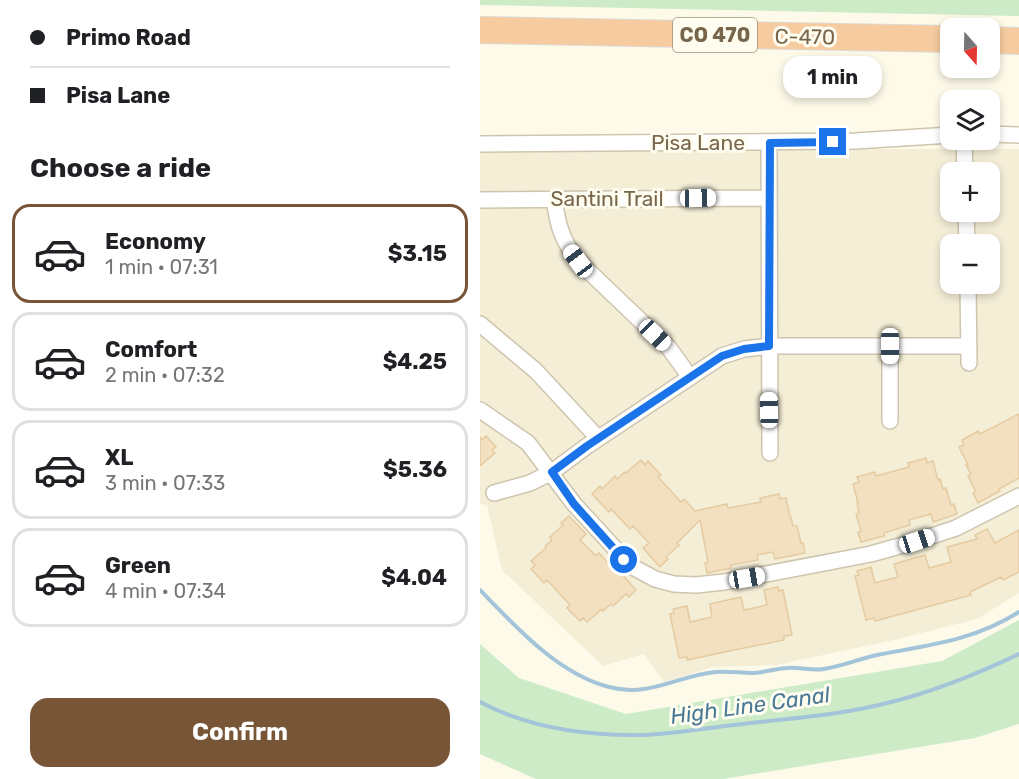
<!DOCTYPE html>
<meta charset="utf-8">
<style>
:root{--surface:#fff;--page:#f6f6f6;--text:#202124;--muted:#757577;--line:#e0e0e0;--accent:#795537}
body{margin:0;font-family:Rubik,sans-serif;background:var(--page);color:var(--text);height:100vh;display:flex;flex-direction:column;font-size:22px;white-space:nowrap}
*{box-sizing:border-box;margin:0}
p{font-size:20px;color:var(--muted)}
.icon{flex:none;width:33px;height:33px;fill:none;stroke:currentColor;stroke-width:2;stroke-linecap:round;stroke-linejoin:round}
.map{position:relative;flex:1;overflow:hidden}
.drawer{display:flex;flex-direction:column;background:var(--surface);width:480px}
.drawer>*{flex:none}
.guide{display:grid;align-content:center;height:132px;padding:0 30px;background:var(--surface)}
.needle{width:39px;rotate:160deg}
.tools{position:absolute;left:460px;top:18px;display:grid;gap:12px}
.tools a{display:grid;place-items:center;width:60px;height:60px;border-radius:12px;background:var(--surface);box-shadow:0 3px 9px #0003;font-size:30px}
.end{position:absolute;width:27px;height:27px;margin:-14px;border:8px solid #1a73e8;background:#fff;box-shadow:0 0 0 3px #fff}
.from{border-radius:50%}
.bubble{position:absolute;height:42px;border-radius:18px;background:var(--surface);box-shadow:0 3px 9px #0003;font-size:20px;font-weight:700;line-height:42px;text-align:center}
.car{position:absolute;width:18px;height:36px;margin:-18px -9px;border-radius:8px;box-shadow:0 0 4px 2px #0007;background:linear-gradient(#fff 24%,#345 0 40%,#fff 0 76%,#345 0 86%,#fff 0)}
.guide b{display:flex;align-items:center;gap:21px;height:57px;font-size:22px}
.guide b+b{border-top:2px solid var(--line)}
.guide i{width:15px;height:15px;background:var(--text)}
ul{padding:0;list-style:none}
li{display:flex;align-items:center;gap:18px;height:99px;margin:0 12px 9px;padding:0 18px;border:3px solid var(--line);border-radius:18px}
li div{flex:1}
li b{display:block;font-size:22px}
li em{font-style:normal;font-weight:700}
li.selected{border-color:var(--accent)}
li>.icon{width:54px;height:54px;stroke-width:1.5}
h2{padding:0 30px;font-size:27px;line-height:72px}
.button{display:flex;gap:12px;margin-top:auto;padding:12px 30px}
.button a{flex:1;height:69px;border-radius:18px;background:var(--accent);color:#fff;font-size:24px;font-weight:700;line-height:69px;text-align:center}
main{display:flex;flex:1;min-height:0}
.map>svg:first-child{display:block}
.residential{fill:#f4eed7;fill-rule:evenodd}
.green{fill:#cdebc7}
.lines{fill:none;stroke-linecap:round;stroke-linejoin:round}
.stream{stroke:#a3c4d9;stroke-width:4}
.building{fill:#f2e0c0;stroke:#e5cba1;stroke-width:1.5}
.street-casing{stroke:#cfc5ae;stroke-width:18}
.highway-casing{stroke:#dfdad4;stroke-width:28}
.street{stroke:#fff;stroke-width:15}
.highway{stroke:#f6cba0;stroke-width:26}
.route{stroke:#1a73e8;stroke-width:8}
.labels{text-anchor:middle;stroke-width:6;stroke-linejoin:round;paint-order:stroke}
.shield{fill:#fffdf0;stroke:#a0937d;stroke-width:1.5}
.shield-label{font-size:20px;font-weight:bold;fill:#78664c}
.street-label{font-size:21px;fill:#78664c;stroke:#fffdf0}
.water-label{font-size:22px;font-style:italic;fill:#4b7a99;stroke:#fffdf0}
</style>
<main>
<section class="drawer">
<div class="guide">
<b><i class="from"></i>Primo Road</b>
<b><i></i>Pisa Lane</b>
</div>
<h2>Choose a ride</h2>
<ul>
<li class="selected"><svg class="icon" aria-label="car" viewBox="0 0 24 24"><path d="M5 17H2v-5l4-1 3-4h7l3 4 3 1v5h-3M9 17h6M6 11h13"/><circle cx="7" cy="17" r="2"/><circle cx="17" cy="17" r="2"/></svg><div><b>Economy</b><p>1 min · 07:31</p></div><em>$3.15</em></li>
<li><svg class="icon" aria-label="car" viewBox="0 0 24 24"><path d="M5 17H2v-5l4-1 3-4h7l3 4 3 1v5h-3M9 17h6M6 11h13"/><circle cx="7" cy="17" r="2"/><circle cx="17" cy="17" r="2"/></svg><div><b>Comfort</b><p>2 min · 07:32</p></div><em>$4.25</em></li>
<li><svg class="icon" aria-label="car" viewBox="0 0 24 24"><path d="M5 17H2v-5l4-1 3-4h7l3 4 3 1v5h-3M9 17h6M6 11h13"/><circle cx="7" cy="17" r="2"/><circle cx="17" cy="17" r="2"/></svg><div><b>XL</b><p>3 min · 07:33</p></div><em>$5.36</em></li>
<li><svg class="icon" aria-label="car" viewBox="0 0 24 24"><path d="M5 17H2v-5l4-1 3-4h7l3 4 3 1v5h-3M9 17h6M6 11h13"/><circle cx="7" cy="17" r="2"/><circle cx="17" cy="17" r="2"/></svg><div><b>Green</b><p>4 min · 07:34</p></div><em>$4.04</em></li>
</ul>
<div class="button"><a>Confirm</a></div>
</section>
<div class="map">
<svg width="539" height="779" viewBox="0 0 539 779">
<rect width="100%" height="100%" fill="#fdfae9"/>
<path class="residential" d="M0,149H539V593L497,619L414,640L296,665L233,667L184,682L164,654L123,666L22,570L7,505L0,504ZM471,172H510V212H471ZM471,244H510V284H471Z"/>
<path class="green" d="M0,0H539V16L0,5Z
M539,620V724L495,738L243,779H56L0,754V644L39,678L146,714L462,661Z"/>
<g class="lines">
<path class="stream" d="M0,590C36,627 78,674 129,687C169,698 199,675 236,672C248,671 260,673 272,673C284,673 296,668 308,668C320,667 333,671 344,669C362,666 379,659 397,655C449,645 493,641 539,612
M0,702C49,728 108,736 163,735C197,734 230,727 263,724C312,718 363,715 411,702C456,691 497,674 539,654"/>
</g>
<path class="building" d="M539,414V478L519,489L520,491L498,503L493,493L496,492L488,476L491,474L486,465H488L479,447L484,445L482,440L498,431L500,434Z
M6,436L16,447L12,450L15,453L0,466V437L2,440Z
M446,458L447,463L453,461L458,480L460,479L463,489L466,488L471,505L474,504L477,514L453,522L451,514L429,520L430,525L404,533V536L381,542L378,532L381,531L376,514L379,513L377,503H378L373,484L379,482L377,477L395,472L396,476L429,467L428,463Z
M161,460L165,465L168,461L181,475L178,477L201,502L204,499L215,511L247,504L248,508L281,502L280,498L299,494L300,499L306,498L310,517H311L313,526H317L321,543H323L325,553L295,559L293,552L277,555L278,560L251,565V568L227,573L225,563L228,562L220,520L197,543L199,545L186,557L188,559L180,567L163,548L169,543L153,526L150,529L131,509L129,512L112,494L120,486L122,489L135,476L137,479L145,472L146,473Z
M89,516L106,534L100,540L116,556L119,553L138,574L140,572L156,590L149,597L146,594L133,606L131,604L123,611L122,609L107,622L103,618L100,621L87,608L90,605L67,580L64,583L51,569L55,565L51,561L66,548L65,546L72,540L70,537L83,525L81,523Z
M507,529L515,543L539,530V572L523,580L521,577L490,592L491,595L395,621L394,618L386,620L375,576L379,575L377,571L391,567L395,583L418,577L414,564L445,555L449,568L471,562L467,547L497,539L495,535Z
M298,587L299,591L303,590L312,635L304,636V640L254,650L207,660V657L199,658L190,614L194,613L193,609L207,606L210,622L232,617L230,604L261,597L264,610L287,605L284,590Z"/>
<g class="lines">
<defs>
<path id="street" d="M510,134L539,135
M484,140L485,172
M289,143L290,453
M0,144L375,141L471,135
M0,200L289,198
M74,200C78,225 82,241 98,261L189,348L210,377
M486,212L487,244
M488,284L489,363
M0,324L56,371L118,438
M410,346V421
M0,410L48,443L94,504L151,566L175,579L194,584L216,585L244,582L391,554L437,541L476,528L539,496
M14,493L50,483L72,472L107,446L242,356L264,349L289,346H489"/>
<path id="highway" d="M0,30L471,39
M510,40L539,41"/>
</defs>
<use href="#street" class="street-casing"/>
<use href="#highway" class="highway-casing"/>
<use href="#street" class="street"/>
<use href="#highway" class="highway"/>
</g>
<g class="lines">
<path class="route" d="M144,560L94,504L72,472L107,446L242,356L264,349L289,346L290,143L353,142"/>
</g>
<g class="labels">
<rect class="shield" x="193" y="18" width="84" height="34" rx="4.5"/>
<g class="shield-label">
<text x="235" y="42">CO 470</text>
</g>
<g class="street-label">
<text transform="translate(325 37) rotate(1)" y="7">C-470</text>
<text x="218" y="150">Pisa Lane</text>
<text x="127" y="206">Santini Trail</text>
</g>
<g class="water-label">
<text transform="translate(270 705) rotate(-8)" y="8">High Line Canal</text>
</g>
</g>
</svg>
<div class="tools">
<a><svg class="needle" viewBox="-14 -14 28 28"><path d="M0-13l5 13h-10z" fill="#e53935"/><path d="M0 13l5-13h-10z" fill="#757577"/></svg></a>
<a><svg class="icon" aria-label="layers" viewBox="0 0 24 24"><path d="M12 4l9 5-9 5-9-5zM3 14l9 5 9-5"/></svg></a>
<a>+</a>
<a>−</a>
</div>
<i class="end from" style="left:144px;top:560px"></i>
<i class="end" style="left:353px;top:142px"></i>
<div class="bubble" style="left:303px;top:56px;width:99px">1 min</div>
<i class="car" style="left:218px;top:198px;rotate:89deg"></i>
<i class="car" style="left:98px;top:261px;rotate:323deg"></i>
<i class="car" style="left:175px;top:335px;rotate:134deg"></i>
<i class="car" style="left:410px;top:346px;rotate:180deg"></i>
<i class="car" style="left:289px;top:410px;rotate:359deg"></i>
<i class="car" style="left:437px;top:541px;rotate:72deg"></i>
<i class="car" style="left:267px;top:578px;rotate:80deg"></i>
</div>
</main>
